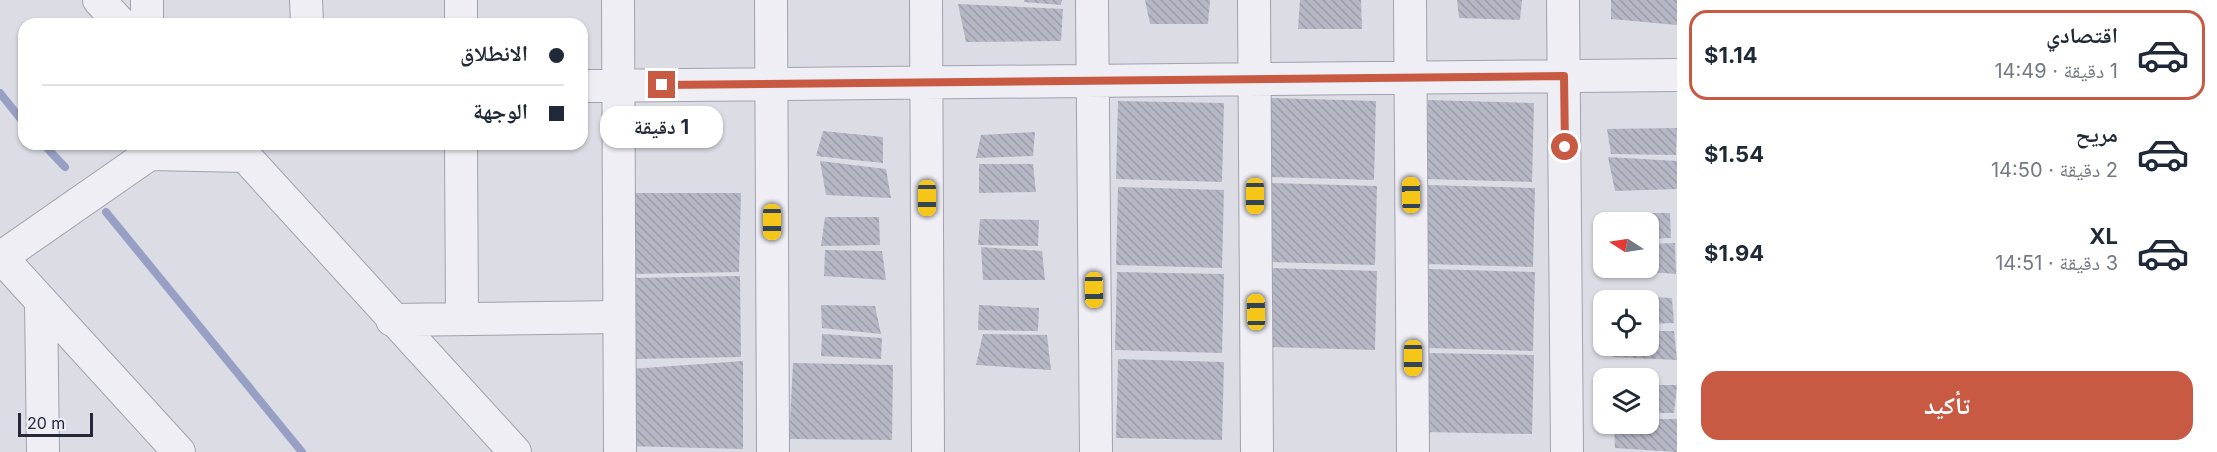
<!DOCTYPE html>
<html lang="ar">
<meta charset="utf-8">
<style>
:root{--surface:#fff;--page:#f6f6f7;--text:#1f2937;--muted:#747a83;--line:#e0e1e3;--accent:#c85943}
body{margin:0;font-family:Inter,"Noto Naskh Arabic",sans-serif;background:var(--page);color:var(--text);direction:rtl;height:100vh;display:flex;flex-direction:column;font-size:22px;white-space:nowrap}
*{box-sizing:border-box;margin:0}
p{font-size:20px;color:var(--muted)}
.icon{flex:none;width:33px;height:33px;fill:none;stroke:currentColor;stroke-width:2;stroke-linecap:round;stroke-linejoin:round}
.map{position:relative;flex:1;overflow:hidden;direction:ltr}
.details{display:flex;flex-direction:column;background:var(--surface);width:540px}
.details>*{flex:none}
.guide{position:absolute;left:18px;top:18px;width:570px;height:132px;border-radius:18px;box-shadow:0 2px 4px #0004;direction:rtl;display:grid;align-content:center;height:132px;padding:0 24px;background:var(--surface)}
.needle{width:39px;rotate:282deg}
.buttons{position:absolute;left:1593px;top:212px;display:grid;gap:12px}
.buttons a{display:grid;place-items:center;width:66px;height:66px;border-radius:12px;background:var(--surface);box-shadow:0 2px 4px #0004;font-size:30px}
.scale{position:absolute;left:18px;bottom:15px;width:75px;box-sizing:border-box;padding-left:6px;border:3px solid #26273b;border-top:0;font-size:16px;line-height:21px;white-space:nowrap;color:#26273b;-webkit-text-stroke:4px #ebecf3;paint-order:stroke}
.end{position:absolute;width:27px;height:27px;margin:-14px;border:8px solid #c85943;background:#fff;box-shadow:0 0 0 3px #fff}
.from{border-radius:50%}
.bubble{position:absolute;height:42px;border-radius:18px;background:var(--surface);box-shadow:0 2px 4px #0004;font-size:20px;font-weight:700;line-height:42px;text-align:center;direction:rtl}
.car{position:absolute;width:18px;height:36px;margin:-18px -9px;border-radius:8px;box-shadow:0 0 4px 2px #0007;background:linear-gradient(#f5c518 24%,#345 0 40%,#f5c518 0 76%,#345 0 86%,#f5c518 0)}
.guide b{display:flex;align-items:center;gap:21px;height:57px;font-size:22px}
.guide b+b{border-top:2px solid var(--line)}
.guide i{width:15px;height:15px;background:var(--text)}
ul{padding:10px 0 0;list-style:none}
li{display:flex;align-items:center;gap:18px;height:90px;margin:0 12px 9px;padding:0 12px;border:3px solid transparent;border-radius:18px}
li div{flex:1}
li b{display:block;font-size:22px}
li em{font-style:normal;font-weight:700}
li.selected{border-color:var(--accent)}
li>.icon{width:54px;height:54px;stroke-width:1.5}
.action{display:flex;gap:12px;margin-top:auto;padding:12px 24px}
.action a{flex:1;height:69px;border-radius:18px;background:var(--accent);color:#fff;font-size:24px;font-weight:700;line-height:69px;text-align:center}
main{display:flex;flex:1;min-height:0}
.map>svg:first-child{display:block}
.lines{fill:none;stroke-linecap:round;stroke-linejoin:round}
.stream{stroke:#979fc5;stroke-width:8}
.building{fill:url(#building-back-hatch)}
.minor-casing{stroke:#a2a2af;stroke-width:34}
.minor{stroke:#eeeef4;stroke-width:32}
.route{stroke:#c85943;stroke-width:8}
</style>
<main>
<section class="details">
<ul>
<li class="selected"><svg class="icon" aria-label="car" viewBox="0 0 24 24"><path d="M5 17H2v-5l4-1 3-4h7l3 4 3 1v5h-3M9 17h6M6 11h13"/><circle cx="7" cy="17" r="2"/><circle cx="17" cy="17" r="2"/></svg><div><b>اقتصادي</b><p>1 دقيقة · 14:49</p></div><em>$1.14</em></li>
<li><svg class="icon" aria-label="car" viewBox="0 0 24 24"><path d="M5 17H2v-5l4-1 3-4h7l3 4 3 1v5h-3M9 17h6M6 11h13"/><circle cx="7" cy="17" r="2"/><circle cx="17" cy="17" r="2"/></svg><div><b>مريح</b><p>2 دقيقة · 14:50</p></div><em>$1.54</em></li>
<li><svg class="icon" aria-label="car" viewBox="0 0 24 24"><path d="M5 17H2v-5l4-1 3-4h7l3 4 3 1v5h-3M9 17h6M6 11h13"/><circle cx="7" cy="17" r="2"/><circle cx="17" cy="17" r="2"/></svg><div><b>XL</b><p>3 دقيقة · 14:51</p></div><em>$1.94</em></li>
</ul>
<div class="action"><a>تأكيد</a></div>
</section>
<div class="map">
<svg width="1677" height="452" viewBox="0 0 1677 452">
<defs>
<pattern id="building-back-hatch" width="6" height="6" patternUnits="userSpaceOnUse" patternTransform="scale(1.5)"><rect width="6" height="6" fill="#b6b7c5"/><path d="M-1 5l2 2M0 0l6 6M5-1l2 2" fill="none" stroke="#9c9daa"/></pattern>
</defs>
<rect width="100%" height="100%" fill="#dcdce5"/>
<g class="lines">
<path class="stream" d="M0,93L24,123
M43,144L65,167
M106,212L302,452"/>
</g>
<path class="building" d="M1024,0H1062L1061,5L1024,2Z
M1145,0H1210L1208,24H1150Z
M1300,0H1361L1362,29H1298Z
M1457,0H1522L1520,20L1459,18Z
M1611,0H1677V25L1611,19Z
M958,4L1063,9L1061,41L966,42Z
M1270,98L1376,101L1374,180L1268,177Z
M1428,100L1534,103L1532,182L1426,179Z
M1118,101L1224,103L1222,182L1116,179Z
M1677,128L1676,155L1611,154L1607,129Z
M823,131L883,137V163L816,156Z
M1035,132L1033,156L976,158L981,135Z
M1608,157L1677,161V189L1615,191Z
M820,161L886,169L891,198L826,195Z
M979,164H1033L1036,192L979,193Z
M1270,183L1377,186L1375,265L1268,262Z
M1428,185L1535,188L1533,267L1426,264Z
M1118,187L1224,190L1222,268L1116,265Z
M635,193H741L739,272L634,274Z
M1611,213H1670L1671,238L1648,239V222H1612Z
M825,217H879L880,245L821,246Z
M980,219L1039,220L1038,246L978,245Z
M1675,243L1676,274L1614,269L1648,267V244Z
M981,247L1042,251L1045,280H983Z
M825,250L882,251L886,280L824,276Z
M1271,268L1377,271L1375,350L1269,347Z
M1429,269L1535,272L1533,351L1427,348Z
M1117,272L1224,274L1222,353L1115,350Z
M740,276L741,357L632,359L633,278Z
M1614,295L1672,298L1674,323L1648,324V300H1614Z
M821,305L875,306L881,334L822,328Z
M979,305L1039,308L1038,331L978,330Z
M1648,331H1674L1677,360L1613,357V345H1648Z
M822,334L882,338L881,359L821,356Z
M983,334L1047,335L1051,370L976,365Z
M1427,353L1534,355L1532,434L1425,432Z
M1118,359L1224,362L1222,440L1116,438Z
M743,361V449L626,446L631,369Z
M793,363L893,365L892,440L789,439Z
M1648,385H1677L1674,413H1648Z
M1648,419H1677V452L1615,448L1614,423H1648Z"/>
<g class="lines">
<defs>
<path id="minor" d="M99,0L121,24
M306,0L307,24
M461,0V24
M618,0L620,452
M771,0L773,452
M926,0L928,452
M1092,0L1096,452
M1254,0L1257,452
M1410,0L1413,452
M1563,0L1567,452
M147,24V0
M582,86L1677,75
M234,144L515,452
M461,144L462,319
M149,145L150,154L245,156
M0,256L179,452
M0,258L164,144
M41,301L43,452
M392,320L619,317"/>
</defs>
<use href="#minor" class="minor-casing"/>
<use href="#minor" class="minor"/>
</g>
<g class="lines">
<path class="route" d="M662,85L1564,76L1565,147"/>
</g>
</svg>
<div class="buttons">
<a><svg class="needle" viewBox="-14 -14 28 28"><path d="M0-13l5 13h-10z" fill="#e53935"/><path d="M0 13l5-13h-10z" fill="#747a83"/></svg></a>
<a><svg class="icon" aria-label="locate" viewBox="0 0 24 24"><circle cx="12" cy="12" r="6"/><path d="M12 2v4M12 18v4M2 12h4M18 12h4"/></svg></a>
<a><svg class="icon" aria-label="layers" viewBox="0 0 24 24"><path d="M12 4l9 5-9 5-9-5zM3 14l9 5 9-5"/></svg></a>
</div>
<div class="scale">20 m</div>
<i class="end from" style="left:1565px;top:147px"></i>
<i class="end" style="left:662px;top:85px"></i>
<div class="bubble" style="left:600px;top:106px;width:123px">1 دقيقة</div>
<i class="car" style="left:1411px;top:195px;rotate:359deg"></i>
<i class="car" style="left:1255px;top:196px;rotate:180deg"></i>
<i class="car" style="left:927px;top:198px;rotate:180deg"></i>
<i class="car" style="left:772px;top:222px;rotate:180deg"></i>
<i class="car" style="left:1094px;top:290px;rotate:179deg"></i>
<i class="car" style="left:1256px;top:312px;rotate:359deg"></i>
<i class="car" style="left:1413px;top:358px;rotate:180deg"></i>
<div class="guide">
<b><i class="from"></i>الانطلاق</b>
<b><i></i>الوجهة</b>
</div>
</div>
</main>
